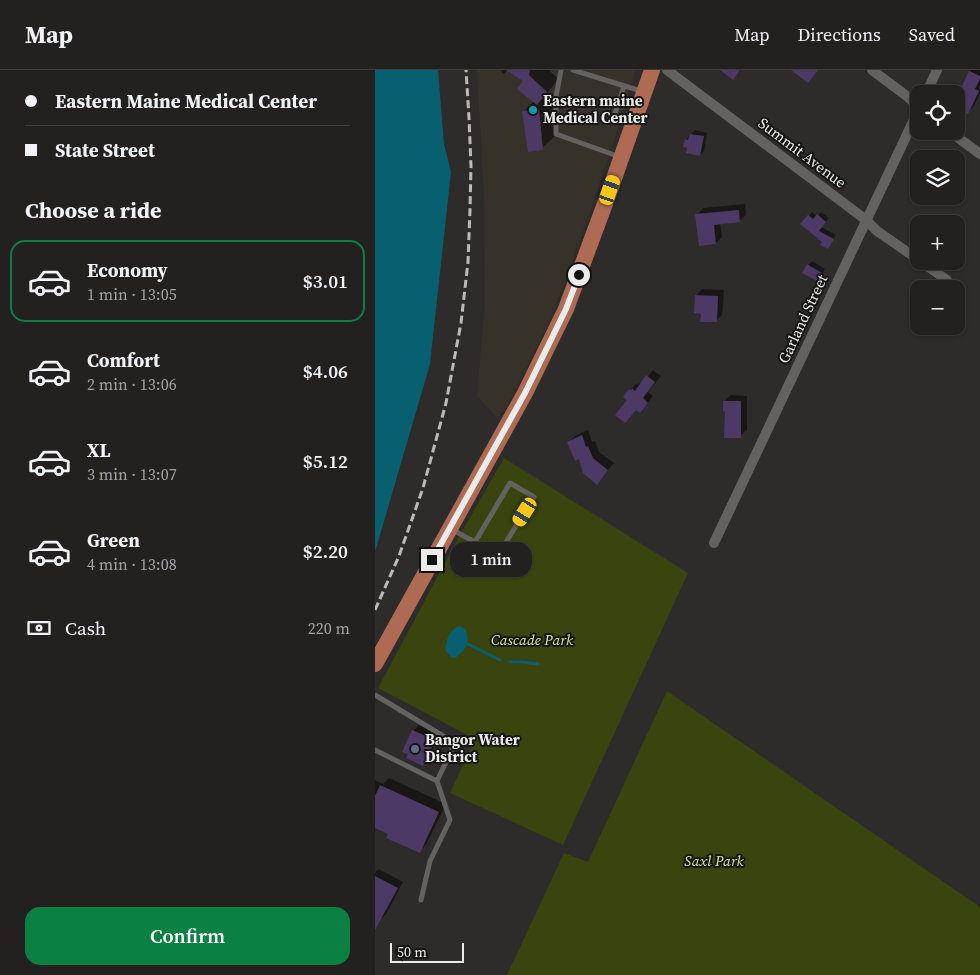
<!DOCTYPE html>
<meta charset="utf-8">
<style>
:root{--surface:#222120;--page:#2e2e2d;--text:#f1f3f6;--muted:#a2a3a5;--line:#3f3e3e;--accent:#0b8043}
body{margin:0;font-family:"Source Serif 4",serif;background:var(--page);color:var(--text);height:100vh;display:flex;flex-direction:column;font-size:19px;white-space:nowrap}
*{box-sizing:border-box;margin:0}
p{font-size:16px;color:var(--muted)}
.icon{flex:none;width:28px;height:28px;fill:none;stroke:currentColor;stroke-width:2;stroke-linecap:round;stroke-linejoin:round}
.map{position:relative;flex:1;overflow:hidden}
.details{display:flex;flex-direction:column;background:var(--surface);width:375px}
.details>*{flex:none}
.hud{display:grid;align-content:center;height:110px;padding:0 25px;background:var(--surface)}
.controls{position:absolute;left:535px;top:15px;display:grid;gap:10px}
.controls a{display:grid;place-items:center;width:55px;height:55px;border-radius:10px;background:var(--surface);box-shadow:0 1px 4px #0004,0 0 0 1px var(--line);font-size:25px}
.scale{position:absolute;left:15px;bottom:12px;width:74px;box-sizing:border-box;padding-left:5px;border:2px solid #ebebe9;border-top:0;font-size:14px;line-height:18px;white-space:nowrap;color:#ebebe9;-webkit-text-stroke:4px #151514;paint-order:stroke}
.end{position:absolute;width:22px;height:22px;margin:-11px;border:6px solid #ebebe9;background:#111;box-shadow:0 0 0 2px #111}
.from{border-radius:50%}
.bubble{position:absolute;height:35px;border-radius:15px;background:var(--surface);box-shadow:0 1px 4px #0004,0 0 0 1px var(--line);font-size:16px;font-weight:600;line-height:35px;text-align:center}
.car{position:absolute;width:15px;height:30px;margin:-15px -8px;border-radius:6px;box-shadow:0 0 4px 1px #0007;background:linear-gradient(#f5c518 24%,#345 0 40%,#f5c518 0 76%,#345 0 86%,#f5c518 0)}
.hud b{display:flex;align-items:center;gap:18px;height:48px;font-size:19px}
.hud b+b{border-top:1px solid var(--line)}
.hud i{width:12px;height:12px;background:var(--text)}
ul{padding:0;list-style:none}
li{display:flex;align-items:center;gap:15px;height:82px;margin:0 10px 8px;padding:0 15px;border:2px solid transparent;border-radius:15px}
li div{flex:1}
li b{display:block;font-size:19px}
li em{font-style:normal;font-weight:600}
li.on{border-color:var(--accent)}
li>.icon{width:45px;height:45px;stroke-width:1.5}
h2{padding:0 25px;font-size:22px;line-height:60px}
.pay{display:flex;align-items:center;gap:12px;height:55px;padding:0 25px;font-size:19px}
.pay p{margin-inline-start:auto}
.primary-button{display:flex;gap:10px;margin-top:auto;padding:10px 25px}
.primary-button a{flex:1;height:58px;border-radius:15px;background:var(--accent);color:#fff;font-size:20px;font-weight:600;line-height:58px;text-align:center}
header{display:flex;align-items:center;gap:30px;box-sizing:border-box;height:70px;padding:0 25px;background:var(--surface);border-bottom:1px solid var(--line)}
header strong{font-size:24px}
nav{display:flex;gap:28px;margin-inline-start:auto;font-size:18px}
main{display:flex;flex:1;min-height:0}
.map>svg:first-child{display:block}
.built{fill:#36322a}
.green{fill:#39440f}
.water{fill:#085f6f}
.shadow{fill:#0007}
.lines{fill:none;stroke-linecap:round;stroke-linejoin:round}
.stream{stroke:#085f6f;stroke-width:3}
.building{fill:#4d3965}
.lane{stroke:#636260;stroke-width:5}
.street{stroke:#636260;stroke-width:10}
.primary{stroke:#af6a54;stroke-width:16}
.rail{stroke:#bbbab8;stroke-width:3;stroke-dasharray:8 4;stroke-linecap:butt}
.route{stroke:#ebebe9;stroke-width:6}
.culture-dot{fill:#0f9aa8;stroke:#151514;stroke-width:2}
.service-dot{fill:#5c6f8a;stroke:#151514;stroke-width:2}
.labels{text-anchor:middle;stroke-width:4;stroke-linejoin:round;paint-order:stroke}
.poi-label{font-size:15px;font-weight:bold;fill:#ebebe9;stroke:#151514;text-anchor:start}
.street-label{font-size:15px;fill:#ebebe9;stroke:#151514}
.park-label{font-size:15px;font-style:italic;fill:#d4e998;stroke:#151514}
</style>
<header>
<strong>Map</strong>
<nav><a>Map</a><a>Directions</a><a>Saved</a></nav>
</header>
<main>
<section class="details">
<div class="hud">
<b><i class="from"></i>Eastern Maine Medical Center</b>
<b><i></i>State Street</b>
</div>
<h2>Choose a ride</h2>
<ul>
<li class="on"><svg class="icon" aria-label="car" viewBox="0 0 24 24"><path d="M5 17H2v-5l4-1 3-4h7l3 4 3 1v5h-3M9 17h6M6 11h13"/><circle cx="7" cy="17" r="2"/><circle cx="17" cy="17" r="2"/></svg><div><b>Economy</b><p>1 min · 13:05</p></div><em>$3.01</em></li>
<li><svg class="icon" aria-label="car" viewBox="0 0 24 24"><path d="M5 17H2v-5l4-1 3-4h7l3 4 3 1v5h-3M9 17h6M6 11h13"/><circle cx="7" cy="17" r="2"/><circle cx="17" cy="17" r="2"/></svg><div><b>Comfort</b><p>2 min · 13:06</p></div><em>$4.06</em></li>
<li><svg class="icon" aria-label="car" viewBox="0 0 24 24"><path d="M5 17H2v-5l4-1 3-4h7l3 4 3 1v5h-3M9 17h6M6 11h13"/><circle cx="7" cy="17" r="2"/><circle cx="17" cy="17" r="2"/></svg><div><b>XL</b><p>3 min · 13:07</p></div><em>$5.12</em></li>
<li><svg class="icon" aria-label="car" viewBox="0 0 24 24"><path d="M5 17H2v-5l4-1 3-4h7l3 4 3 1v5h-3M9 17h6M6 11h13"/><circle cx="7" cy="17" r="2"/><circle cx="17" cy="17" r="2"/></svg><div><b>Green</b><p>4 min · 13:08</p></div><em>$2.20</em></li>
</ul>
<div class="pay"><svg class="icon" aria-label="cash" viewBox="0 0 24 24"><path d="M3 7h18v10H3z"/><circle cx="12" cy="12" r="2"/></svg>Cash<p>220 m</p></div>
<div class="primary-button"><a>Confirm</a></div>
</section>
<div class="map">
<svg width="605" height="905" viewBox="0 0 605 905">
<rect width="100%" height="100%" fill="#2d2c2a"/>
<path class="built" d="M102,0H260L250,37L216,140L177,246L137,327L123,349L102,326L110,233L109,126Z"/>
<path class="green" d="M129,388L313,503L188,775L75,723L100,669L3,618L81,472Z
M292,621L605,837V905H132L189,783L213,792Z"/>
<path class="water" d="M0,0H63L69,74L76,102L55,294L0,482Z
M84,556C89,557 91,559 92,564C95,575 88,582 80,588L76,587L70,580C72,570 73,561 84,556Z"/>
<path class="shadow" d="M125,0H174L183,9L174,21L167,28L176,27L180,66L167,78L149,41L159,31L150,11L133,0L129,4Z
M596,0H605V23L599,36L593,42L595,2Z
M320,60L332,63L329,81L325,85L313,77L311,70Z
M370,134L371,145L364,151L345,153L347,167L341,173L322,145L328,138Z
M437,142L442,146L446,142L454,148L446,157L461,165L453,177L448,171L427,154Z
M437,191L450,199L446,206L442,210L433,195Z
M327,219L349,220L347,245L341,251L327,243L321,226Z
M278,300L286,306L273,322L278,326L271,335L254,330L255,320L261,314L262,315L264,313L266,315Z
M355,325L372,326V360L365,366L351,340L349,332Z
M213,360L217,372L220,371L224,382L239,393L222,413L194,372L200,366Z
M44,655L57,661L59,659L66,661L54,688L48,694L38,661Z
M14,708L71,734L52,773L45,781L15,763L0,757V710L8,714Z
M4,799L28,812L11,844L5,850L0,847V802Z"/>
<g class="lines">
<path class="stream" d="M93,574L125,590
M135,592H148L163,594"/>
</g>
<path class="building" d="M131,0H155L154,5L172,22L162,35L142,19L148,11Z
M345,0H365L358,10Z
M416,0H443L433,13Z
M594,1L605,6V9L600,19L604,21L593,44L581,39V29Z
M164,39L168,80L153,82L147,41Z
M315,64L329,66L325,86L311,83L312,78L308,77L310,69L313,70Z
M364,140L365,152L339,155L341,174L324,176L320,144Z
M442,144L451,152L444,161L459,169L453,179L445,175L447,172L425,154L433,145L438,149Z
M432,194L447,203L442,211L427,203Z
M320,225L343,226L342,252H325L326,244L319,243Z
M271,305L280,312L268,328L273,333L265,343L261,340L250,353L240,345L252,330L248,327L254,319L256,320L257,318L260,321Z
M348,331H366V368H349L350,341L348,342Z
M207,365L211,377L213,376L218,388L233,400L222,415L208,403L204,389L200,391L192,372Z
M37,660L51,666L52,664L61,668L48,696L31,688L33,684L27,682Z
M5,715L64,742L45,783L11,768L13,764L0,758V726Z
M0,806L23,818L0,860Z"/>
<g class="lines">
<path class="lane" d="M186,0L181,27V64L245,87
M198,0L266,21
M239,47L249,16
M78,460L123,485L159,427L135,413L100,472
M0,625L80,673L62,711L0,680
M46,830L55,791L75,750L62,711"/>
<path class="street" d="M292,0L491,150L502,161L544,190
M497,0L533,27L544,38
M551,24L562,0
M574,61L605,84
M545,191L572,210
M339,473L544,39"/>
<path class="primary" d="M0,594L150,323L191,239L235,120L277,0"/>
<path class="rail" d="M0,540L24,486L48,418L71,333L86,253L93,192L95,140L96,96L94,48L91,0"/>
</g>
<g class="lines">
<path class="route" d="M57,490L150,323L191,239L204,205"/>
</g>
<circle class="culture-dot" cx="158" cy="40" r="5"/>
<circle class="service-dot" cx="40" cy="679" r="5"/>
<g class="labels">
<g class="poi-label">
<text x="168" y="36">Eastern maine<tspan x="168" dy="17">Medical Center</tspan></text>
<text x="50" y="675">Bangor Water<tspan x="50" dy="17">District</tspan></text>
</g>
<g class="street-label">
<text transform="translate(427 83) rotate(37)" y="5">Summit Avenue</text>
<text transform="translate(428 249) rotate(-65)" y="5">Garland Street</text>
</g>
<g class="park-label">
<text x="157" y="575">Cascade Park</text>
<text x="339" y="796">Saxl Park</text>
</g>
</g>
</svg>
<div class="controls">
<a><svg class="icon" aria-label="locate" viewBox="0 0 24 24"><circle cx="12" cy="12" r="6"/><path d="M12 2v4M12 18v4M2 12h4M18 12h4"/></svg></a>
<a><svg class="icon" aria-label="layers" viewBox="0 0 24 24"><path d="M12 4l9 5-9 5-9-5zM3 14l9 5 9-5"/></svg></a>
<a>+</a>
<a>−</a>
</div>
<div class="scale">50 m</div>
<i class="end from" style="left:204px;top:205px"></i>
<i class="end" style="left:57px;top:490px"></i>
<div class="bubble" style="left:75px;top:472px;width:82px">1 min</div>
<i class="car" style="left:235px;top:120px;rotate:19deg"></i>
<i class="car" style="left:150px;top:442px;rotate:212deg"></i>
</div>
</main>
